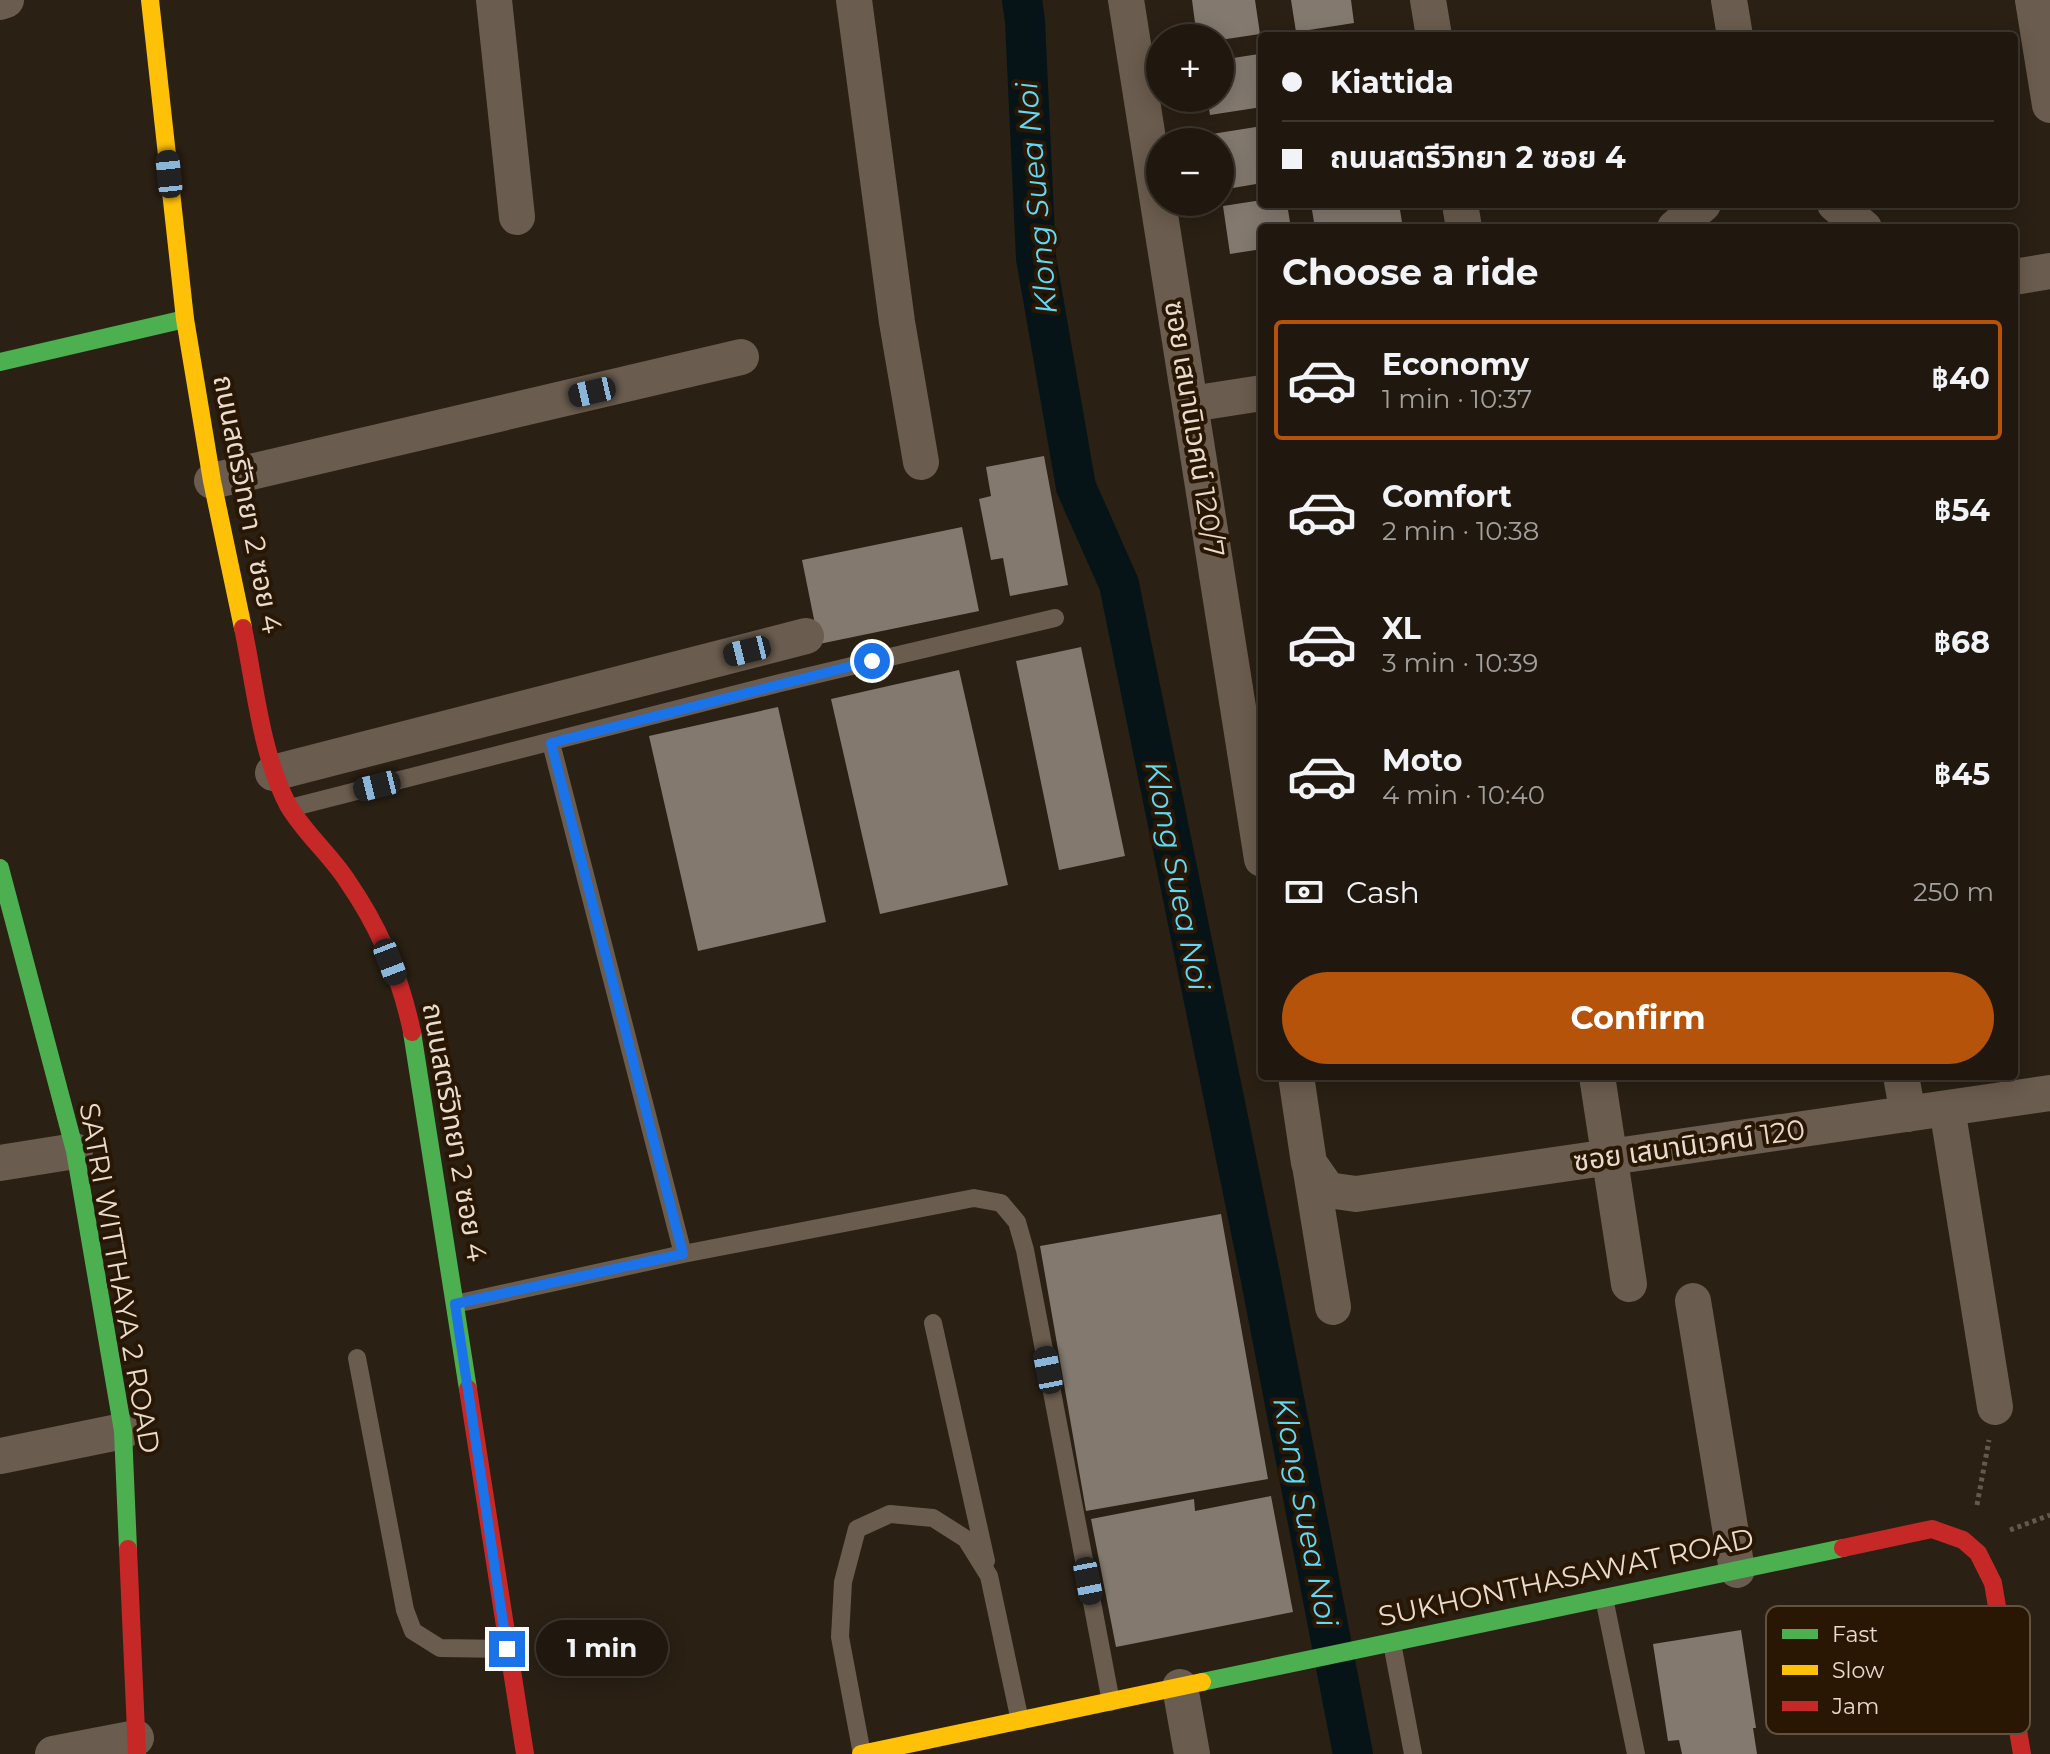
<!DOCTYPE html>
<meta charset="utf-8">
<style>
:root{--surface:#20180f;--page:#2d251d;--text:#f1f3f6;--muted:#a2a09e;--line:#3d372f;--accent:#b45309}
body{margin:0;font-family:Montserrat,"Noto Sans Thai",sans-serif;background:var(--page);color:var(--text);height:100vh;display:flex;flex-direction:column;font-size:30px;white-space:nowrap}
*{box-sizing:border-box;margin:0}
p{font-size:26px;color:var(--muted)}
.icon{flex:none;width:44px;height:44px;fill:none;stroke:currentColor;stroke-width:2;stroke-linecap:round;stroke-linejoin:round}
.map{position:relative;flex:1;overflow:hidden}
.drawer{position:absolute;left:1258px;top:224px;width:760px;height:856px;display:flex;flex-direction:column;background:var(--surface);border-radius:8px;box-shadow:0 4px 20px #0003,0 0 0 2px var(--line)}
.drawer>*{flex:none}
.banner{position:absolute;left:1258px;top:32px;width:760px;height:176px;border-radius:8px;box-shadow:0 4px 20px #0003,0 0 0 2px var(--line);display:grid;align-content:center;height:176px;padding:0 24px;background:var(--surface)}
.controls{position:absolute;left:1146px;top:24px;display:grid;gap:16px}
.controls a{display:grid;place-items:center;width:88px;height:88px;border-radius:50%;background:var(--surface);box-shadow:0 4px 20px #0003,0 0 0 2px var(--line);font-size:40px}
.end{position:absolute;width:36px;height:36px;margin:-18px;border:10px solid #1a73e8;background:#fff;box-shadow:0 0 0 4px #fff}
.from{border-radius:50%}
.bubble{position:absolute;height:56px;border-radius:28px;background:var(--surface);box-shadow:0 4px 20px #0003,0 0 0 2px var(--line);font-size:26px;font-weight:700;line-height:56px;text-align:center}
.car{position:absolute;width:24px;height:48px;margin:-24px -12px;border-radius:10px;box-shadow:0 0 6px 2px #0007;background:linear-gradient(#222 24%,#8ab4d8 0 40%,#222 0 76%,#8ab4d8 0 86%,#222 0)}
.banner b{display:flex;align-items:center;gap:28px;height:76px;font-size:30px}
.banner b+b{border-top:2px solid var(--line)}
.banner i{width:20px;height:20px;background:var(--text)}
ul{padding:0;list-style:none}
li{display:flex;align-items:center;gap:24px;height:120px;margin:0 16px 12px;padding:0 8px;border:4px solid transparent;border-radius:8px}
li div{flex:1}
li b{display:block;font-size:30px}
li em{font-style:normal;font-weight:700}
li.selected{border-color:var(--accent)}
li>.icon{width:72px;height:72px;stroke-width:1.5}
h2{padding:0 24px;font-size:36px;line-height:96px}
.pay{display:flex;align-items:center;gap:20px;height:88px;padding:0 24px;font-size:30px}
.pay p{margin-inline-start:auto}
.primary-button{display:flex;gap:16px;margin-top:auto;padding:16px 24px}
.primary-button a{flex:1;height:92px;border-radius:48px;background:var(--accent);color:#fff;font-size:32px;font-weight:700;line-height:92px;text-align:center}
.map>svg:first-child{display:block}
.lines{fill:none;stroke-linecap:round;stroke-linejoin:round}
.canal{stroke:#071417;stroke-width:40}
.building{fill:#83796f}
.path{stroke:#64594d;stroke-width:5;stroke-dasharray:4 4;stroke-linecap:butt}
.lane{stroke:#6a5c4e;stroke-width:18}
.street{stroke:#6a5c4e;stroke-width:36}
.fast{stroke:#4caf50;stroke-width:18}
.slow{stroke:#ffc107;stroke-width:18}
.jam{stroke:#c62828;stroke-width:18}
.route{stroke:#1a73e8;stroke-width:10}
.labels{text-anchor:middle;stroke-width:8;stroke-linejoin:round;paint-order:stroke}
.street-label{font-size:28px;fill:#e8dbcf;stroke:#291703}
.water-label{font-size:30px;font-style:italic;fill:#5ed9f7;stroke:#291703}
.key{fill:#291703;stroke:#625240;stroke-width:2}
.key-label{font-size:22px;fill:#e8dbcf}
</style>
<div class="map">
<svg width="2050" height="1754" viewBox="0 0 2050 1754">
<rect width="100%" height="100%" fill="#2a2014"/>
<g class="lines">
<path class="canal" d="M1022,0L1025,21L1036,258L1076,487L1119,584L1260,1275L1353,1754"/>
</g>
<path class="building" d="M1192,0H1255L1260,34L1220,40V38H1197Z
M1291,0H1351L1354,23L1296,32Z
M1259,54L1262,107L1210,115L1207,98H1220V60Z
M1262,126V183L1221,190L1220,142H1214L1212,134Z
M1262,200V204H1287L1291,228H1262V249L1230,254L1223,206Z
M1311,204H1399L1403,228H1315Z
M1044,456L1068,585L1010,596L1003,558L991,560L979,499L991,496L986,467Z
M962,527L979,611L819,644L802,560Z
M1081,647L1125,856L1059,870L1016,661Z
M959,670L1008,885L880,914L831,699Z
M778,707L826,922L698,951L649,736Z
M1221,1214L1268,1479L1086,1511L1040,1246Z
M1271,1496L1293,1612L1116,1647L1091,1519L1194,1499L1195,1511Z
M1741,1630L1756,1728H1753L1757,1754H1682L1679,1740L1668,1741L1653,1644Z"/>
<g class="lines">
<path class="path" d="M1977,1505L1989,1440
M2010,1530L2050,1515"/>
<path class="lane" d="M551,743L683,1254
M290,808L780,683L1055,618
M455,1304L683,1254L974,1198L1001,1203L1017,1222L1025,1250L1111,1702
M933,1323L986,1561
M357,1358L405,1610L413,1631L440,1648L507,1649
M1604,1598L1636,1754
M1392,1643L1413,1754
M862,1754L840,1637L843,1582L857,1529L890,1514L933,1518L966,1539L989,1576L1020,1721"/>
<path class="street" d="M494,0L517,217
M854,0L897,322L921,462
M1126,0L1262,859
M1428,0L1434,36
M1729,0L1735,36
M2033,0L2050,105
M0,2L6,0
M1460,204L1464,228
M1835,204L1864,228
M1675,228L1703,204
M2014,277L2050,271
M1191,404L1262,393
M212,481L741,357
M273,773L806,636
M1296,1076L1309,1163L1328,1190L1356,1194L2050,1093
M1597,1076L1629,1284
M1901,1076L1908,1114
M1947,1108L1995,1407
M0,1163L75,1151
M1310,1165L1333,1307
M1693,1301L1737,1570
M0,1456L123,1431
M1180,1687L1192,1754
M53,1754L136,1738"/>
<path class="fast" d="M0,362L185,319
M0,868L75,1151L123,1431L128,1549
M412,1032L468,1389
M1202,1682L1843,1548"/>
<path class="slow" d="M150,0L185,319L212,481L243,628
M861,1754L1202,1682"/>
<path class="jam" d="M243,628C255,685 261,754 288,805C304,833 331,855 348,882C379,927 401,979 412,1032
M468,1389L525,1754
M1843,1548L1932,1529L1963,1540L1978,1553L1993,1583L2022,1754
M128,1549L137,1754"/>
</g>
<g class="lines">
<path class="route" d="M507,1649L455,1304L683,1254L551,743L872,661"/>
</g>
<g class="labels">
<g class="street-label">
<text transform="translate(1195 429) rotate(81)" y="10">ซอย เสนานิเวศน์ 120/7</text>
<text transform="translate(248 504) rotate(79)" y="10">ถนนสตรีวิทยา 2 ซอย 4</text>
<text transform="translate(455 1132) rotate(80)" y="10">ถนนสตรีวิทยา 2 ซอย 4</text>
<text transform="translate(1689 1145) rotate(-8)" y="10">ซอย เสนานิเวศน์ 120</text>
<text transform="translate(120 1278) rotate(80)" y="10">SATRI WITTHAYA 2 ROAD</text>
<text transform="translate(1566 1577) rotate(-12)" y="10">SUKHONTHASAWAT ROAD</text>
</g>
<g class="water-label">
<text transform="translate(1037 198) rotate(-95)" y="10">Klong Suea Noi</text>
<text transform="translate(1177 876) rotate(79)" y="10">Klong Suea Noi</text>
<text transform="translate(1305 1512) rotate(79)" y="10">Klong Suea Noi</text>
</g>
</g>
<rect x="1766" y="1606" width="264" height="128" rx="12" class="key"/>
<rect x="1782" y="1629" width="36" height="10" fill="#4caf50"/>
<rect x="1782" y="1665" width="36" height="10" fill="#ffc107"/>
<rect x="1782" y="1701" width="36" height="10" fill="#c62828"/>
<g class="key-label">
<text x="1832" y="1642">Fast</text>
<text x="1832" y="1678">Slow</text>
<text x="1832" y="1714">Jam</text>
</g>
</svg>
<div class="controls">
<a>+</a>
<a>−</a>
</div>
<i class="end from" style="left:872px;top:661px"></i>
<i class="end" style="left:507px;top:1649px"></i>
<div class="bubble" style="left:536px;top:1620px;width:132px">1 min</div>
<i class="car" style="left:169px;top:174px;rotate:354deg"></i>
<i class="car" style="left:592px;top:392px;rotate:257deg"></i>
<i class="car" style="left:747px;top:651px;rotate:256deg"></i>
<i class="car" style="left:377px;top:786px;rotate:256deg"></i>
<i class="car" style="left:390px;top:962px;rotate:159deg"></i>
<i class="car" style="left:1048px;top:1370px;rotate:349deg"></i>
<i class="car" style="left:1088px;top:1581px;rotate:169deg"></i>
<div class="banner">
<b><i class="from"></i>Kiattida</b>
<b><i></i>ถนนสตรีวิทยา 2 ซอย 4</b>
</div>
<section class="drawer">
<h2>Choose a ride</h2>
<ul>
<li class="selected"><svg class="icon" aria-label="car" viewBox="0 0 24 24"><path d="M5 17H2v-5l4-1 3-4h7l3 4 3 1v5h-3M9 17h6M6 11h13"/><circle cx="7" cy="17" r="2"/><circle cx="17" cy="17" r="2"/></svg><div><b>Economy</b><p>1 min · 10:37</p></div><em>฿40</em></li>
<li><svg class="icon" aria-label="car" viewBox="0 0 24 24"><path d="M5 17H2v-5l4-1 3-4h7l3 4 3 1v5h-3M9 17h6M6 11h13"/><circle cx="7" cy="17" r="2"/><circle cx="17" cy="17" r="2"/></svg><div><b>Comfort</b><p>2 min · 10:38</p></div><em>฿54</em></li>
<li><svg class="icon" aria-label="car" viewBox="0 0 24 24"><path d="M5 17H2v-5l4-1 3-4h7l3 4 3 1v5h-3M9 17h6M6 11h13"/><circle cx="7" cy="17" r="2"/><circle cx="17" cy="17" r="2"/></svg><div><b>XL</b><p>3 min · 10:39</p></div><em>฿68</em></li>
<li><svg class="icon" aria-label="car" viewBox="0 0 24 24"><path d="M5 17H2v-5l4-1 3-4h7l3 4 3 1v5h-3M9 17h6M6 11h13"/><circle cx="7" cy="17" r="2"/><circle cx="17" cy="17" r="2"/></svg><div><b>Moto</b><p>4 min · 10:40</p></div><em>฿45</em></li>
</ul>
<div class="pay"><svg class="icon" aria-label="cash" viewBox="0 0 24 24"><path d="M3 7h18v10H3z"/><circle cx="12" cy="12" r="2"/></svg>Cash<p>250 m</p></div>
<div class="primary-button"><a>Confirm</a></div>
</section>
</div>
